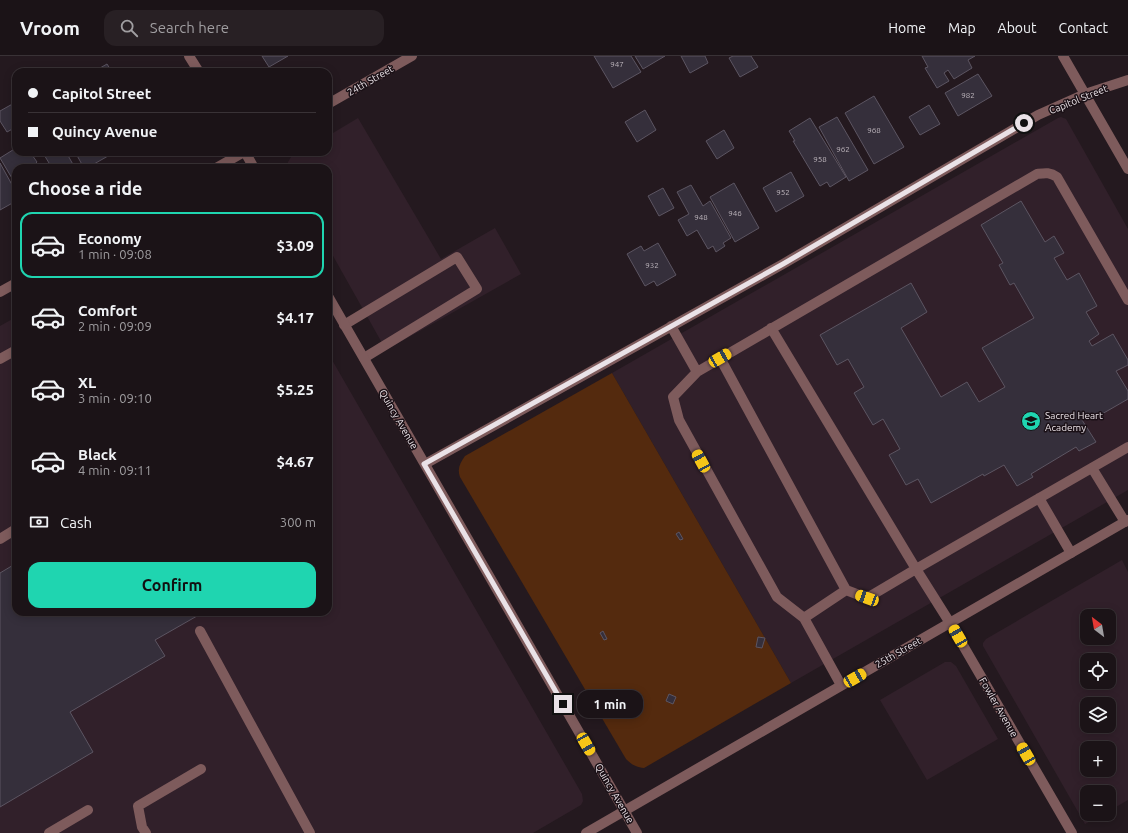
<!DOCTYPE html>
<meta charset="utf-8">
<style>
:root{--surface:#1b1317;--page:#282024;--text:#f1f3f6;--muted:#a09ea1;--line:#393236;--accent:#1fd5b0}
body{margin:0;font-family:Ubuntu,sans-serif;background:var(--page);color:var(--text);height:100vh;display:flex;flex-direction:column;font-size:15px;white-space:nowrap}
*{box-sizing:border-box;margin:0}
p{font-size:13px;color:var(--muted)}
.icon{flex:none;width:22px;height:22px;fill:none;stroke:currentColor;stroke-width:2;stroke-linecap:round;stroke-linejoin:round}
.map{position:relative;flex:1;overflow:hidden}
.sheet{position:absolute;left:12px;top:108px;width:320px;height:452px;display:flex;flex-direction:column;background:var(--surface);border-radius:12px;box-shadow:0 2px 10px #0003,0 0 0 1px var(--line)}
.sheet>*{flex:none}
.hud{position:absolute;left:12px;top:12px;width:320px;height:88px;border-radius:12px;box-shadow:0 2px 10px #0003,0 0 0 1px var(--line);display:grid;align-content:center;height:88px;padding:0 16px;background:var(--surface)}
.needle{width:26px;rotate:329deg}
.fabs{position:absolute;left:1080px;top:553px;display:grid;gap:8px}
.fabs a{display:grid;place-items:center;width:36px;height:36px;border-radius:8px;background:var(--surface);box-shadow:0 2px 10px #0003,0 0 0 1px var(--line);font-size:20px}
.end{position:absolute;width:18px;height:18px;margin:-9px;border:5px solid #eae2e7;background:#111;box-shadow:0 0 0 2px #111}
.from{border-radius:50%}
.bubble{position:absolute;height:28px;border-radius:12px;background:var(--surface);box-shadow:0 2px 10px #0003,0 0 0 1px var(--line);font-size:13px;font-weight:700;line-height:28px;text-align:center}
.car{position:absolute;width:12px;height:24px;margin:-12px -6px;border-radius:5px;box-shadow:0 0 3px 1px #0007;background:linear-gradient(#f5c518 24%,#345 0 40%,#f5c518 0 76%,#345 0 86%,#f5c518 0)}
.hud b{display:flex;align-items:center;gap:14px;height:38px;font-size:15px}
.hud b+b{border-top:1px solid var(--line)}
.hud i{width:10px;height:10px;background:var(--text)}
ul{padding:0;list-style:none}
li{display:flex;align-items:center;gap:12px;height:66px;margin:0 8px 6px;padding:0 8px;border:2px solid transparent;border-radius:12px}
li div{flex:1}
li b{display:block;font-size:15px}
li em{font-style:normal;font-weight:700}
li.current{border-color:var(--accent)}
li>.icon{width:36px;height:36px;stroke-width:1.5}
h2{padding:0 16px;font-size:18px;line-height:48px}
.pay{display:flex;align-items:center;gap:10px;height:44px;padding:0 16px;font-size:15px}
.pay p{margin-inline-start:auto}
.action{display:flex;gap:8px;margin-top:auto;padding:8px 16px}
.action a{flex:1;height:46px;border-radius:12px;background:var(--accent);color:#111;font-size:16px;font-weight:700;line-height:46px;text-align:center}
header{display:flex;align-items:center;gap:24px;box-sizing:border-box;height:56px;padding:0 20px;background:var(--surface);border-bottom:1px solid var(--line)}
header strong{font-size:19px}
nav{display:flex;gap:22px;margin-inline-start:auto;font-size:14px}
.search{width:280px;height:36px;background:var(--page);display:flex;align-items:center;gap:10px;box-sizing:border-box;padding:0 14px;border-radius:12px;color:var(--muted);font-size:15px}
.map>svg:first-child{display:block}
.built{fill:#31202a;fill-rule:evenodd}
.green{fill:#542a0e}
.building{fill:#352f3b;stroke:#5c5562}
.lines{fill:none;stroke-linecap:round;stroke-linejoin:round}
.service{stroke:#7e5b5c;stroke-width:10}
.minor{stroke:#7e5b5c;stroke-width:10}
.tertiary{stroke:#7e5b5c;stroke-width:10}
.route{stroke:#eae2e7;stroke-width:5}
.labels{text-anchor:middle;stroke-width:3;stroke-linejoin:round;paint-order:stroke}
.number-label{font-size:8px;fill:#bdb5bc}
.street-label{font-size:10px;fill:#eae2e7;stroke:#1a1016}
.poi-label{font-size:10px;fill:#eae2e7;stroke:#1a1016;text-anchor:start}
</style>
<header>
<strong>Vroom</strong>
<div class="search"><svg class="icon" aria-label="search" viewBox="0 0 24 24"><circle cx="10" cy="10" r="6"/><path d="M15 15l6 6"/></svg>Search here</div>
<nav><a>Home</a><a>Map</a><a>About</a><a>Contact</a></nav>
</header>
<div class="map">
<svg width="1128" height="777" viewBox="0 0 1128 777">
<rect width="100%" height="100%" fill="#24191f"/>
<path class="built" d="M1061,61L1066,63L1128,173V434L791,627L612,317L1058,62Z
M358,62L441,203L495,172L521,218L386,294L328,191V112H287L288,106L291,101L300,96H328V80Z
M16,261V556H328V297L582,738L583,745L581,749L533,777H0V270Z
M1122,504L1128,516V744L1109,755V736H1087V758H1103L1085,768L983,590V587L986,583ZM1087,560H1109V582H1087ZM1087,604H1109V626H1087ZM1087,648H1109V670H1087ZM1087,692H1109V714H1087Z
M945,606H951L956,610L998,683L927,724L880,644Z"/>
<path class="green" d="M612,317L791,627L644,712C636,711 632,709 626,703L460,421C457,413 460,407 465,400Z"/>
<path class="building" d="M262,0H288L269,11Z
M594,0H631L641,16L613,32Z
M635,0H665L643,13Z
M681,0H705L708,7L690,17Z
M733,0H751L758,11L740,21L729,2Z
M922,0H975L968,4L972,12L954,23L948,14L944,17L949,25L937,32L925,12L928,11Z
M107,8L112,16H93Z
M978,18L992,40L958,60L945,37Z
M874,40L904,91L874,108L845,57Z
M16,46V71L7,76L0,65V55Z
M929,49L940,68L920,79L909,61Z
M645,54L656,74L637,86L625,66Z
M837,61L868,114L849,125L819,71Z
M810,62L846,121L830,131L827,126L820,130L793,85H795L789,75Z
M724,74L734,92L717,103L706,85Z
M16,92V96H30L37,106L36,107L39,112H16V129L0,102Z
M39,96H66L75,112H52L43,97L40,98Z
M75,96H115L87,112H84Z
M0,107L16,136V145L0,154Z
M791,116L804,140L776,156L763,132Z
M734,127L759,172L735,186L710,141Z
M691,129L703,150L710,145L731,182L723,187L725,190L716,196L713,190L708,193L697,174L687,180L678,164L689,158L677,136Z
M663,132L674,152L659,160L648,140Z
M1021,145L1045,186L1054,180L1064,197L1054,202L1067,224L1079,217L1097,250L1086,256L1099,278L1089,285L1092,290L1113,278L1128,304V309L1116,315L1128,335V343L1095,362L1092,358L1082,364L1096,386L1079,395L1076,391L1031,418L1033,421L1017,430L1004,409L984,420L983,418L931,447L918,423L906,429L889,399L900,393L883,363L873,369L854,337L864,331L848,303L837,309L820,279L911,227L927,256L901,272L941,341L967,326L979,346L1005,331L982,292L1034,262L1014,227L1010,229L999,209L1003,207L981,169Z
M658,187L676,219L657,230L654,225L645,230L627,198L641,190L644,195Z
M679,476L683,483L680,484L676,478Z
M15,508L16,556H204L155,584L165,600L70,656L93,696L0,751V517Z
M603,575L607,583L604,584L600,577Z
M758,581L765,582L762,592L756,591Z
M669,638L676,641L673,648L666,645Z"/>
<g class="lines">
<path class="service" d="M344,269L457,201L477,233L364,302
M671,270L697,316L673,341L679,364L777,541L804,562L841,629
M771,272L916,513L867,542L846,534L804,562
M720,302L846,534
M0,303L16,294
M697,316L1037,118C1045,117 1050,116 1057,121L1128,244
M1092,412L1125,466
M1039,442L1071,497
M0,483L16,473
M950,567L916,513L1128,391
M200,575L310,777
M49,777L88,754
M146,777L142,771L138,750L201,713"/>
<path class="minor" d="M189,0L199,16
M1063,0L1128,113
M245,96L254,112
M328,240L637,777
M425,408L783,208L1038,59L1085,38L1128,24
M950,567L1072,777
M586,777L1128,464"/>
<path class="tertiary" d="M328,48L412,0
M216,112L244,96
M0,236L16,227"/>
</g>
<g class="lines">
<path class="route" d="M563,648L424,408L783,208L1024,67"/>
</g>
<defs>
<symbol id="school-disc" viewBox="-11 -11 22 22"><circle r="9.5" fill="#1fd5b0" stroke="#1a1016"/><path d="M0-5L7-2L0 1L-7-2ZM-4 1L0 2.5L4 1V4Q0 6-4 4Z" fill="#111"/></symbol>
</defs>
<g fill-rule="evenodd">
<use href="#school-disc" x="1020" y="354" width="22" height="22"/>
</g>
<g class="labels">
<g class="number-label">
<text x="617" y="11">947</text>
<text x="968" y="42">982</text>
<text x="874" y="77">968</text>
<text x="843" y="96">962</text>
<text x="820" y="106">958</text>
<text x="783" y="139">952</text>
<text x="735" y="160">946</text>
<text x="701" y="164">948</text>
<text x="652" y="212">932</text>
</g>
<g class="street-label">
<text transform="translate(370 24) rotate(-30)" y="4">24th Street</text>
<text transform="translate(1078 43) rotate(-22)" y="4">Capitol Street</text>
<text transform="translate(399 363) rotate(60)" y="4">Quincy Avenue</text>
<text transform="translate(898 596) rotate(-30)" y="4">25th Street</text>
<text transform="translate(999 651) rotate(60)" y="4">Fowler Avenue</text>
<text transform="translate(615 737) rotate(60)" y="4">Quincy Avenue</text>
</g>
<g class="poi-label">
<text x="1045" y="363">Sacred Heart<tspan x="1045" dy="12">Academy</tspan></text>
</g>
</g>
</svg>
<div class="fabs">
<a><svg class="needle" viewBox="-14 -14 28 28"><path d="M0-13l5 13h-10z" fill="#e53935"/><path d="M0 13l5-13h-10z" fill="#a09ea1"/></svg></a>
<a><svg class="icon" aria-label="locate" viewBox="0 0 24 24"><circle cx="12" cy="12" r="6"/><path d="M12 2v4M12 18v4M2 12h4M18 12h4"/></svg></a>
<a><svg class="icon" aria-label="layers" viewBox="0 0 24 24"><path d="M12 4l9 5-9 5-9-5zM3 14l9 5 9-5"/></svg></a>
<a>+</a>
<a>−</a>
</div>
<i class="end from" style="left:1024px;top:67px"></i>
<i class="end" style="left:563px;top:648px"></i>
<div class="bubble" style="left:577px;top:634px;width:66px">1 min</div>
<i class="car" style="left:720px;top:302px;rotate:60deg"></i>
<i class="car" style="left:701px;top:405px;rotate:331deg"></i>
<i class="car" style="left:867px;top:542px;rotate:290deg"></i>
<i class="car" style="left:958px;top:580px;rotate:330deg"></i>
<i class="car" style="left:855px;top:622px;rotate:60deg"></i>
<i class="car" style="left:586px;top:688px;rotate:150deg"></i>
<i class="car" style="left:1026px;top:698px;rotate:330deg"></i>
<div class="hud">
<b><i class="from"></i>Capitol Street</b>
<b><i></i>Quincy Avenue</b>
</div>
<section class="sheet">
<h2>Choose a ride</h2>
<ul>
<li class="current"><svg class="icon" aria-label="car" viewBox="0 0 24 24"><path d="M5 17H2v-5l4-1 3-4h7l3 4 3 1v5h-3M9 17h6M6 11h13"/><circle cx="7" cy="17" r="2"/><circle cx="17" cy="17" r="2"/></svg><div><b>Economy</b><p>1 min · 09:08</p></div><em>$3.09</em></li>
<li><svg class="icon" aria-label="car" viewBox="0 0 24 24"><path d="M5 17H2v-5l4-1 3-4h7l3 4 3 1v5h-3M9 17h6M6 11h13"/><circle cx="7" cy="17" r="2"/><circle cx="17" cy="17" r="2"/></svg><div><b>Comfort</b><p>2 min · 09:09</p></div><em>$4.17</em></li>
<li><svg class="icon" aria-label="car" viewBox="0 0 24 24"><path d="M5 17H2v-5l4-1 3-4h7l3 4 3 1v5h-3M9 17h6M6 11h13"/><circle cx="7" cy="17" r="2"/><circle cx="17" cy="17" r="2"/></svg><div><b>XL</b><p>3 min · 09:10</p></div><em>$5.25</em></li>
<li><svg class="icon" aria-label="car" viewBox="0 0 24 24"><path d="M5 17H2v-5l4-1 3-4h7l3 4 3 1v5h-3M9 17h6M6 11h13"/><circle cx="7" cy="17" r="2"/><circle cx="17" cy="17" r="2"/></svg><div><b>Black</b><p>4 min · 09:11</p></div><em>$4.67</em></li>
</ul>
<div class="pay"><svg class="icon" aria-label="cash" viewBox="0 0 24 24"><path d="M3 7h18v10H3z"/><circle cx="12" cy="12" r="2"/></svg>Cash<p>300 m</p></div>
<div class="action"><a>Confirm</a></div>
</section>
</div>
